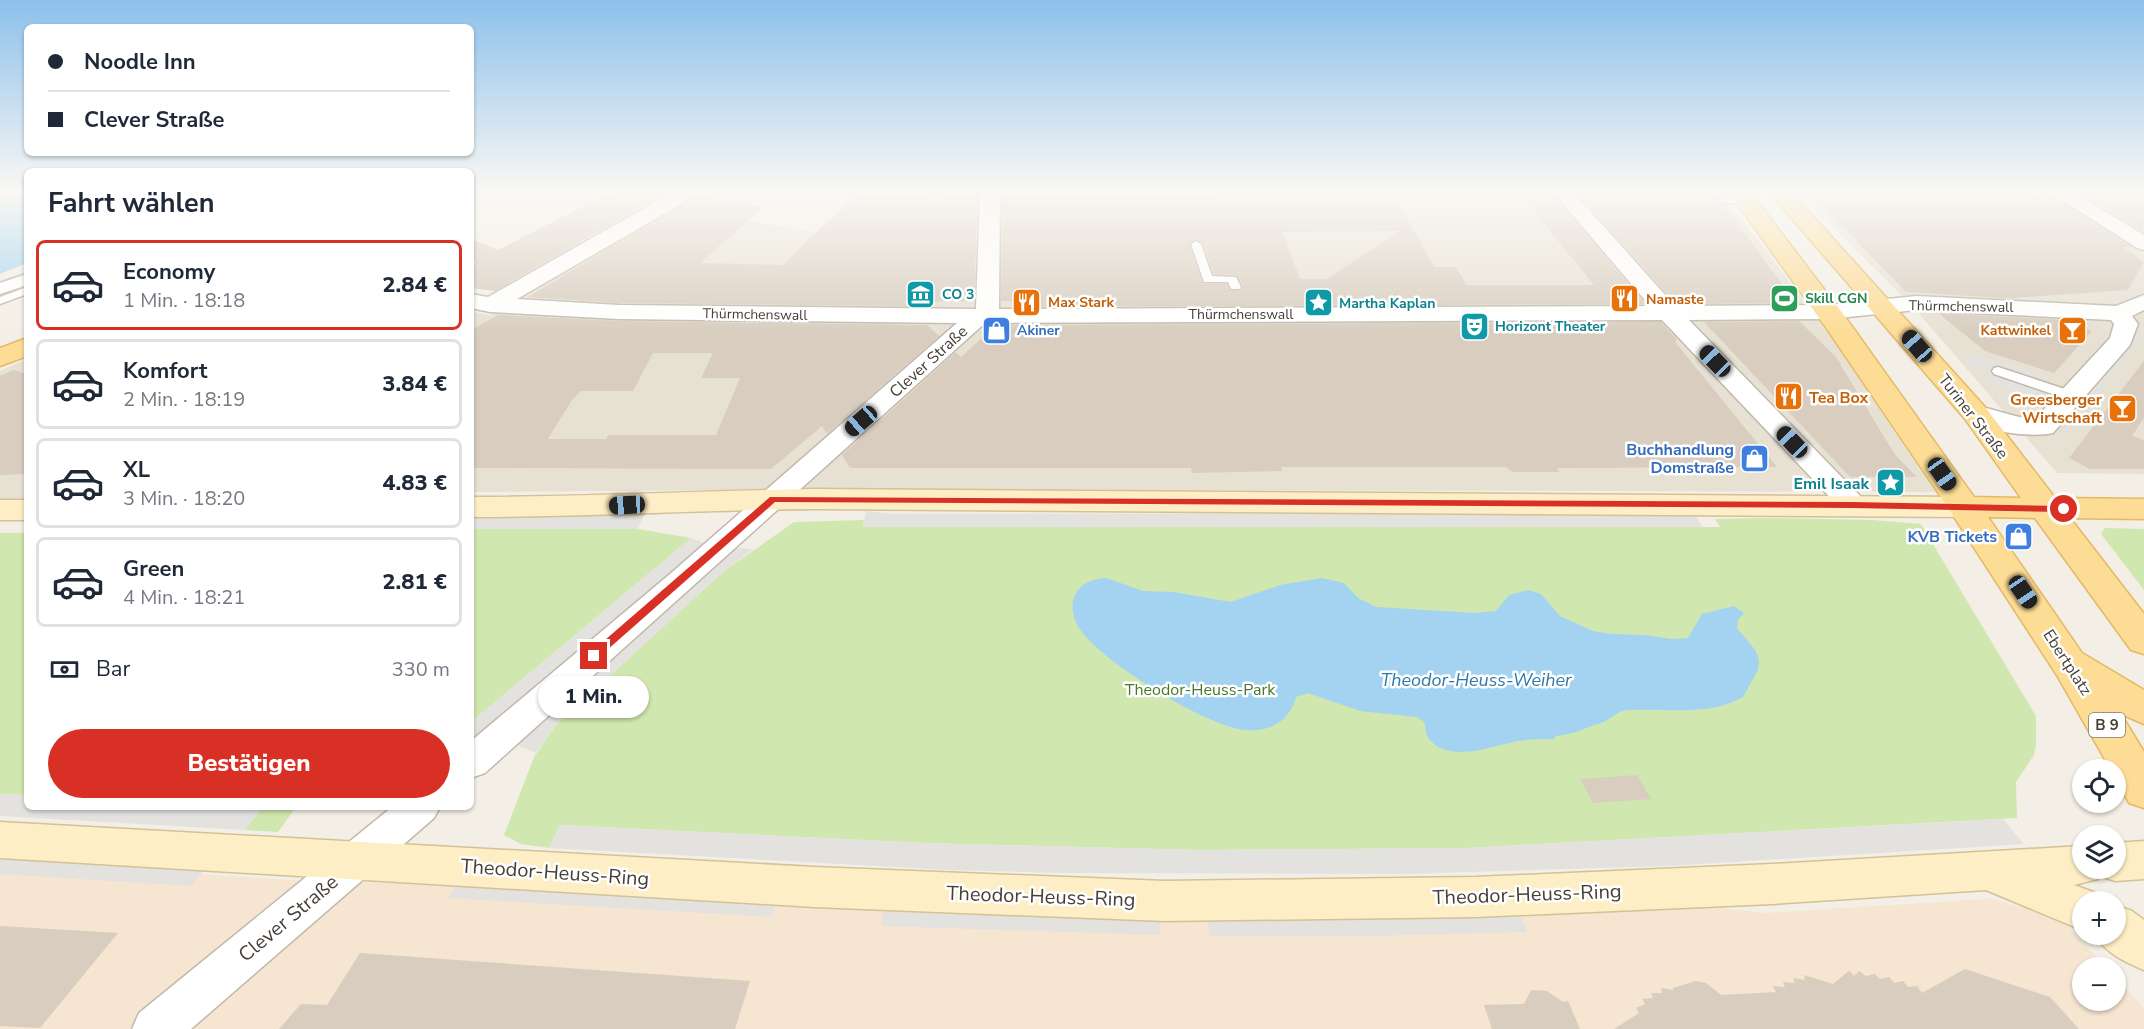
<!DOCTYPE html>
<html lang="de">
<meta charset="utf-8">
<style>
:root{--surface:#fff;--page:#f2f2f3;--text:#1f2937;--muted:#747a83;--line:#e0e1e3;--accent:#d93025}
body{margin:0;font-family:"Nunito Sans",sans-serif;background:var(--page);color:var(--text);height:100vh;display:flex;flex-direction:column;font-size:22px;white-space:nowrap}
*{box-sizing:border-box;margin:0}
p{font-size:20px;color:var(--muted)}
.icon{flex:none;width:33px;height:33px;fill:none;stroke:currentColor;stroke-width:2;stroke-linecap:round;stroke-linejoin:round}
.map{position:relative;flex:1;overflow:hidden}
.details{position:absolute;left:24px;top:168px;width:450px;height:642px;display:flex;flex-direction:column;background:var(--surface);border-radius:9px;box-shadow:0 2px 4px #0004}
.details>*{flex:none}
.hud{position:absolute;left:24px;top:24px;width:450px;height:132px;border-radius:9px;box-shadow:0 2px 4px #0004;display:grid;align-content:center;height:132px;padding:0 24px;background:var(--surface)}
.fabs{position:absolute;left:2072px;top:759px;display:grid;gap:12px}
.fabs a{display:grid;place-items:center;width:54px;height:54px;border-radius:50%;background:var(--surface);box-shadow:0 2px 4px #0004;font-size:30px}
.end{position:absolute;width:27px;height:27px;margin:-14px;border:8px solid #d93025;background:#fff;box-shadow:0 0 0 3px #fff}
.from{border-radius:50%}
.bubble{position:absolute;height:42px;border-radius:21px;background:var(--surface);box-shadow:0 2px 4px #0004;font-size:20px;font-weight:800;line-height:42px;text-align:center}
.car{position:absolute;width:18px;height:36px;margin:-18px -9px;border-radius:8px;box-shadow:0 0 4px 2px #0007;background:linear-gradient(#222 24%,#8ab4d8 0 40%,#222 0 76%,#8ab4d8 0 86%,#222 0)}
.hud b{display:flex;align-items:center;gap:21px;height:57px;font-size:22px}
.hud b+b{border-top:2px solid var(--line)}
.hud i{width:15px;height:15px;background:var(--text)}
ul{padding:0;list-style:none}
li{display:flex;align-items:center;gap:18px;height:90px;margin:0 12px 9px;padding:0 12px;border:3px solid var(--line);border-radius:9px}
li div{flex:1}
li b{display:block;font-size:22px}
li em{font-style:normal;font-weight:800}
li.active{border-color:var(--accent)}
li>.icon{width:54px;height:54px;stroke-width:1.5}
h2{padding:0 24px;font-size:27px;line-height:72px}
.pay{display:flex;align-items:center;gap:15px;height:66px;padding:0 24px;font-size:22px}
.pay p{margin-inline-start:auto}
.cta{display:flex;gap:12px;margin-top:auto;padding:12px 24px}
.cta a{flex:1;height:69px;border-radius:36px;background:var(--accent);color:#fff;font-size:24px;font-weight:800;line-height:69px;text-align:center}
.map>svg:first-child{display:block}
.residential{fill:#e7e1d4}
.commercial{fill:#f5e5d1}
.green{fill:#d0e7af}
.parking{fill:#e4e2de}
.water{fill:#a3d3f0}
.building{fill:#d8cdbf;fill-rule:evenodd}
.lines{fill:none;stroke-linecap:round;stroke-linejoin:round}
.service-casing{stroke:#c1b9ac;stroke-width:3}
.pedestrian-casing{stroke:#c1b9ac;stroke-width:4}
.minor-casing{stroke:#c1b9ac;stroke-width:3}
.secondary-casing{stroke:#d3c197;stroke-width:3}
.primary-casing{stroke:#e3b965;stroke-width:3}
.service{fill:#fff;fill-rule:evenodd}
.pedestrian{fill:#fff;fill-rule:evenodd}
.minor{fill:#fff;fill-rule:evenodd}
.secondary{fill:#feeec5;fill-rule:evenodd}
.primary{fill:#fddc95;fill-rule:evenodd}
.route{fill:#d93025}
.labels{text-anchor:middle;stroke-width:5;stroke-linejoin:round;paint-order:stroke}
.far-culture-label{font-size:14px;font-weight:bold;fill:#0d838f;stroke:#fff;text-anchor:start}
.far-leisure-label{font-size:14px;font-weight:bold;fill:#27864d;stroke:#fff;text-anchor:start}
.far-food-label{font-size:14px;font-weight:bold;fill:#c56008;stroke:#fff;text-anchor:start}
.far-street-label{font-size:14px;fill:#463f36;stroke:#fff}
.far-shop-label{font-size:14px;font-weight:bold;fill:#366cbe;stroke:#fff;text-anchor:start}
.shield{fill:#fff;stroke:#7e7972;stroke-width:1.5}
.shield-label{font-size:15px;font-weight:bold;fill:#463f36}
.street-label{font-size:16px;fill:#463f36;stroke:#fff}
.food-label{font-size:16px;font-weight:bold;fill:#c56008;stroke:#fff;text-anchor:start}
.shop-label{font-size:16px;font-weight:bold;fill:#366cbe;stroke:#fff;text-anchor:end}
.culture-label{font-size:16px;font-weight:bold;fill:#0d838f;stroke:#fff;text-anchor:end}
.park-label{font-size:16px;fill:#497729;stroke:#fff}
.water-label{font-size:18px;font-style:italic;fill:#2e79a9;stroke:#fff}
.near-street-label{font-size:20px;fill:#463f36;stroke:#fff}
</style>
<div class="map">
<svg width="2144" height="1029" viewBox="0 0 2144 1029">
<rect width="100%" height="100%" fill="#f3efe6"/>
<path class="residential" d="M1006,192H1721L1822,324L1935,492L852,489L471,492V312L490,315L678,208L812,232L892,228L888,241H1003Z
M1798,192H2144V474L2057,473L1914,308Z
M27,359V500H0V371Z"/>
<path class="commercial" d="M0,861L290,880L1135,906L1650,901L1766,913L1989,899L2059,917L2106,967L2082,968V1000H2115V977L2144,1008V1029H0Z"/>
<path class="green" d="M1762,518L1873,520L1921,524L2036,716V746L2034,755L2016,782L2017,818L1465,848L1198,850L925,843L560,825L549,848L521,844L504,835L534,757L557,724L723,572L794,522L864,520L863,527H1720L1715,519Z
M2105,528L2144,529V590L2101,534Z
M471,529H638L691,538L471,722Z
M0,533H27V795L0,794Z
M233,807H296L278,832L245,830L261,809Z"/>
<path class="parking" d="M2138,330L2144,332V336L2108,380L2099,378Z
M1968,352L2050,378L2022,409L1998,400L2008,390L1984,381L1990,374L1973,368L1965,361L1964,358L1972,357Z
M2097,383L2106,386L2068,431L2058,428Z
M866,511L894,514L1693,513L1703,527H863Z
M645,513L638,529H471V514Z
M691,538L709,545L471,749V722Z
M734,548L754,549L723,572L557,724L536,753L515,744Z
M0,794L27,795V807L261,809L245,830L0,816Z
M2003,819L2024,844L1669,866L1402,874L1061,873L948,870L549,848L560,825L925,843L1198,850L1465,848Z
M0,858L203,871L191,886L0,874Z
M455,886L775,906L771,917L448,898Z
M883,912L1159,920L1160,935L881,926Z
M1521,917L1527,932L1370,936H1209L1208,920Z"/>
<path class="water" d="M0,192H27V263L0,274Z
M1106,578L1143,591L1174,592L1231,602L1280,585L1322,578L1344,583L1358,598L1376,607L1475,613L1496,611L1509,595L1528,590L1541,594L1560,616L1593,631L1612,634L1644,635L1671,639L1688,638L1702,614L1734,606L1744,613L1738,620L1737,628L1756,651L1759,660L1758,670L1743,697C1709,717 1664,708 1627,710C1615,712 1610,720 1601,723C1586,727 1574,735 1555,736V739C1543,739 1530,739 1518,741C1492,746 1450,764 1429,739C1425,734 1426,728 1424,722L1417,717L1360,711L1308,693L1296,697C1290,721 1269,733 1244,730C1206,726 1100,661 1079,628C1064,603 1076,579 1106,578Z"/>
<path class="building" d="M611,192H668L495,291L471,288V267L476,264L471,256V239L498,250Z
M925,192L978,193L974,301L904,302L908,306L619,303L528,297L698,195L764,207L700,263L783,265L852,198L924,197Z
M1393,192L1434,267H1456L1467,285H1594L1518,192H1551L1645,304L1017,307L1023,301H1001L1002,193ZM1400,231L1327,279H1300L1283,232ZM1197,239L1203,243L1214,274L1236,275L1243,286L1241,291H1231L1227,284H1203L1189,245Z
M1576,192H1715L1718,197L1714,203L1724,205L1796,303L1676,304Z
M1808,192H2048L2132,248L2123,247L2144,262L2128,290L2014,298L2017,299L1906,292Z
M2078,192H2144V232Z
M1938,313L2065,320L2092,331L2054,373L1985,351Z
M498,315L619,321L927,325L939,336L827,434L822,426L771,469L471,468V330ZM653,353H713L701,378H740L716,435H608L606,439H548L572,400L581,391H633Z
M1799,321L1836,357L1895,455L1917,477H1850L1704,322Z
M1661,322L1677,340L1675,342L1777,467L1557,468L1559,472H1513L1506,467H1281L1282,471L1192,473L1191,468H850L842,455L956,352L961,357L996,325Z
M2144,361V418L2132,436L2144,440V469H2090L2069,458Z
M14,370L27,374V474L0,475V376Z
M1637,775L1651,799L1593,803L1580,779Z
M0,926L118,933L40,1028L0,1026Z
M360,953L484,962L750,981L735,1029H279L301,1004L327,1005Z
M1965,969L2050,997L2079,1029H1614L1639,1013L1636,1008L1645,1004L1642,999L1653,998L1651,993H1662L1661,988L1673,990V988L1696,981L1706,983L1721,995L1776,992L1773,986L1785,987L1783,982L1795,983L1793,978L1805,980L1804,975L1833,984L1849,971L1854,976L1859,971L1866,976L1875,974L1880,979L1889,977L1894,983L1903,981L1908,987L1917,986L1922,993Z
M1531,990L1547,991L1563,1002L1568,1001L1580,1029H1492L1484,1005L1524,1004Z"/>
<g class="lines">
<defs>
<path id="service" d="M1721,198H1745L1750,201L1745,204L1718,203L1716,201Z
M1196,241L1201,244L1212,276L1236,277L1241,287L1239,289H1231L1228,282H1204L1191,244Z
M27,287V294L0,304V297Z
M1998,367L2077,393L2079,396L2072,400L2067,399L1994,374L1992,371L1994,368Z"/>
<path id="pedestrian" d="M27,274V285L0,294V283Z"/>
<path id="minor" d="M673,192H697L695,196L517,299L619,305L976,309L980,192H1000L999,309L1650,306L1553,192H1573L1675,306L1829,305L1916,296L2116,306L2144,295V310L2132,316L2138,324L2130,345L2053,433C2032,438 1975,432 1962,413L1966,407C1985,403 2012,419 2035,419L2110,338L2114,324L2111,320L1916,310L1829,319L1689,320L1863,499L1868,505L1863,511L1853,514L1843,511L1662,320L985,323L485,773L471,778V741L670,574L957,323L619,319L490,312L471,308V294L488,297Z
M2050,192H2073L2144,235V250L2137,248Z
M392,807H440L434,818L191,1029H132L139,1013Z"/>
<path id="secondary" d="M815,489L1965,497L1977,500L1981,507L1977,514L1965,517L815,509C700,510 586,517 471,517V497C586,497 700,491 815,489Z
M0,500H27V520H0Z
M0,822L814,867L1165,881L1476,877L1772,864L2082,846V868H2115V843L2144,841V879L2115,881L2100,876L2098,879L2074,885L2099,894L2102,902H2082V930L1986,890L1772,904L1476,917L1165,921L814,907L0,858Z
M2115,905L2132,911L2144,920V970C2127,963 2103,952 2095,934H2115Z"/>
<path id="primary" d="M1729,192H1750L1846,318L1974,497L2021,498L1965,419L1769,192H1791L1985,407L2055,498L2144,499V519L2070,518L2144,614V654L2131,650L2035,518L1988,517L2082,653L2144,690V724L2121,714L2144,752V808L2129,803L2115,777V770H2111L2058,677L1945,503L1827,329Z
M27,338V356L0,366V348Z"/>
</defs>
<use href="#service" class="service-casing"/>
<use href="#pedestrian" class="pedestrian-casing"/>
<use href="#minor" class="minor-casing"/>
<use href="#secondary" class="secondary-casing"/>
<use href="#primary" class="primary-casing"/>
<use href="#service" class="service"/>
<use href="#pedestrian" class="pedestrian"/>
<use href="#minor" class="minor"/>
<use href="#secondary" class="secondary"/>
<use href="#primary" class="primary"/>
</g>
<linearGradient id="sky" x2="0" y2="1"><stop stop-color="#8cc0eb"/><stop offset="0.57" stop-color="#faf8f4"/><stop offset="1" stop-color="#faf8f4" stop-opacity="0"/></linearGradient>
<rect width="2144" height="336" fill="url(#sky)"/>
<path class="route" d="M770,497L1852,502L2064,506L2069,509L2064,512L1852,508L775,502L598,658H590V653Z"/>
<defs>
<symbol id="museum-square" viewBox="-11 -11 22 22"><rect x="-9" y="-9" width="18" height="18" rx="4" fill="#0f9aa8" stroke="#fff"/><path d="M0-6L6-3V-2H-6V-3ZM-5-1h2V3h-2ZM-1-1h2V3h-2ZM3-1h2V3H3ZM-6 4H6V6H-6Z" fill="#fff"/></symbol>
<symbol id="stadium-square" viewBox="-11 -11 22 22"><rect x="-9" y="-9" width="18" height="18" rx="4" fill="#2e9e5b" stroke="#fff"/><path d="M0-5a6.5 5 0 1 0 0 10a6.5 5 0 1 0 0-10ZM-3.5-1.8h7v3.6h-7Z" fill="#fff"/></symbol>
<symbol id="restaurant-square" viewBox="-11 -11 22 22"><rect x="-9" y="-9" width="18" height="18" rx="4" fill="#e8710a" stroke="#fff"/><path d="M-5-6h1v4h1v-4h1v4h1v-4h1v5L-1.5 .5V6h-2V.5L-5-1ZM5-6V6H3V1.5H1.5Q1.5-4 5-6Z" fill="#fff"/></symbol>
<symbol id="sight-square" viewBox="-11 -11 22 22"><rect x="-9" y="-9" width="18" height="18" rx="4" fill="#0f9aa8" stroke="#fff"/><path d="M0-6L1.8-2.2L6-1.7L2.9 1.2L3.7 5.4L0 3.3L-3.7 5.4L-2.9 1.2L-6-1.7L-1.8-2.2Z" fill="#fff"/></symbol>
<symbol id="theatre-square" viewBox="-11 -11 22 22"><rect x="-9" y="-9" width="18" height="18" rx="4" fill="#0f9aa8" stroke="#fff"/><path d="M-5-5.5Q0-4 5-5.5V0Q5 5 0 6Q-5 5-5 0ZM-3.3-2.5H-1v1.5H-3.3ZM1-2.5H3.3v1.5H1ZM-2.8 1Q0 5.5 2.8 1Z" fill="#fff"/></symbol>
<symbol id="shop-square" viewBox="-11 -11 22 22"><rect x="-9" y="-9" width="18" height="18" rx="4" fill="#3f7fe0" stroke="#fff"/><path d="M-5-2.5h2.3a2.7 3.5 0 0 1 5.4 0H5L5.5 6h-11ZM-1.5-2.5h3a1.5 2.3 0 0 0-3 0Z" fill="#fff"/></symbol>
<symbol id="bar-square" viewBox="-11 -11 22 22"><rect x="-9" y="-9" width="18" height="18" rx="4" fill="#e8710a" stroke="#fff"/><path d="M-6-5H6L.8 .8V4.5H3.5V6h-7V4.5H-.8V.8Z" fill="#fff"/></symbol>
</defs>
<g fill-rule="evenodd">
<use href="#museum-square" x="904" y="278" width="33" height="33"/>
<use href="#stadium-square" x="1768" y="282" width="33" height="33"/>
<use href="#restaurant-square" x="1608" y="282" width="33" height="33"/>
<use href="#restaurant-square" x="1010" y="286" width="33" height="33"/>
<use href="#sight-square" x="1302" y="286" width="33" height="33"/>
<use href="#theatre-square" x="1458" y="310" width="33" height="33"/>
<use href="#shop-square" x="980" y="314" width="33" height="33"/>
<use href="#bar-square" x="2056" y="314" width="33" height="33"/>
<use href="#restaurant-square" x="1772" y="380" width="33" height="33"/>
<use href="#bar-square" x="2106" y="392" width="33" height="33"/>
<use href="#shop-square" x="1738" y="442" width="33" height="33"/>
<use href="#sight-square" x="1874" y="466" width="33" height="33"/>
<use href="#shop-square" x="2002" y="520" width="33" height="33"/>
</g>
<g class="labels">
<g class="far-culture-label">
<text x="942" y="299">CO 3</text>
<text x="1339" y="308">Martha Kaplan</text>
<text x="1495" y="331">Horizont Theater</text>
</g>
<g class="far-leisure-label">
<text x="1805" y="303">Skill CGN</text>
</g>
<g class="far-food-label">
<text x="1646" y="304">Namaste</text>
<text x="1048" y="307">Max Stark</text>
<text x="2051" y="335" text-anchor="end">Kattwinkel</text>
</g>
<g class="far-street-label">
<text transform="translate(1961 306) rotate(1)" y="5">Thürmchenswall</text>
<text transform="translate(755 314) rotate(1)" y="5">Thürmchenswall</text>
<text x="1241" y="319">Thürmchenswall</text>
</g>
<g class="far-shop-label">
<text x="1017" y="335">Akiner</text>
</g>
<rect class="shield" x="2089" y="713" width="36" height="24" rx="4.5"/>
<g class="shield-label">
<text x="2107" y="730">B 9</text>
</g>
<g class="street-label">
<text transform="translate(928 361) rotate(-42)" y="6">Clever Straße</text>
<text transform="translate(1974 416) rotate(52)" y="6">Turiner Straße</text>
<text transform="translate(2068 662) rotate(57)" y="6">Ebertplatz</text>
</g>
<g class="food-label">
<text x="1809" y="403">Tea Box</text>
<text x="2102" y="405" text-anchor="end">Greesberger<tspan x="2102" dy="18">Wirtschaft</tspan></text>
</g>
<g class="shop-label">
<text x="1734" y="455">Buchhandlung<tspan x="1734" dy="18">Domstraße</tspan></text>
<text x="1997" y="542">KVB Tickets</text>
</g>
<g class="culture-label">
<text x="1869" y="489">Emil Isaak</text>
</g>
<g class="park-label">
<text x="1200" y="695">Theodor-Heuss-Park</text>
</g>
<g class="water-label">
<text x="1476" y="686">Theodor-Heuss-Weiher</text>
</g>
<g class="near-street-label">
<text transform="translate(555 872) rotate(4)" y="7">Theodor-Heuss-Ring</text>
<text transform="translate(1527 894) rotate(-2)" y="7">Theodor-Heuss-Ring</text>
<text transform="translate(1041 896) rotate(2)" y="7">Theodor-Heuss-Ring</text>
<text transform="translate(288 918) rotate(-40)" y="7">Clever Straße</text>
</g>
</g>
</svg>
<div class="fabs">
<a><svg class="icon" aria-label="locate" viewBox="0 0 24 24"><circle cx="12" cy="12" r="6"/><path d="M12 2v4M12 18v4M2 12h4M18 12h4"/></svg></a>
<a><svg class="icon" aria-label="layers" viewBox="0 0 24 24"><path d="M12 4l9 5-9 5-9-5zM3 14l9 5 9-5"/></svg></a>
<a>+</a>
<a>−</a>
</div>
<i class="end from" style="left:2064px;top:509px"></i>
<i class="end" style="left:594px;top:656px"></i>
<div class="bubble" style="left:538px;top:676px;width:111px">1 Min.</div>
<i class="car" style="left:1917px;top:346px;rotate:319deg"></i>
<i class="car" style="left:1715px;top:361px;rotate:316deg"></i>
<i class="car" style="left:861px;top:421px;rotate:229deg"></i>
<i class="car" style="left:1792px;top:442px;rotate:316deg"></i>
<i class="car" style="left:1942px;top:474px;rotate:145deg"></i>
<i class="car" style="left:627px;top:505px;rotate:267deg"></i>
<i class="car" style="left:2023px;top:592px;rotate:146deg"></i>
<div class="hud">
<b><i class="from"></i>Noodle Inn</b>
<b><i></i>Clever Straße</b>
</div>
<section class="details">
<h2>Fahrt wählen</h2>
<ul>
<li class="active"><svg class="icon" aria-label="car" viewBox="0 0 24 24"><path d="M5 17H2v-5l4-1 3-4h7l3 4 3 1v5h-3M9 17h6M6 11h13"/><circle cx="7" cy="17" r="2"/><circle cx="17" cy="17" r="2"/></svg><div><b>Economy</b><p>1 Min. · 18:18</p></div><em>2.84 €</em></li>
<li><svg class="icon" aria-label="car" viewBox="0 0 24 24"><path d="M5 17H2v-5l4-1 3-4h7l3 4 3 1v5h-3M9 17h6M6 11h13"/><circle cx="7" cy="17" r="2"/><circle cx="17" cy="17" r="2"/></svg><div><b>Komfort</b><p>2 Min. · 18:19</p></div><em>3.84 €</em></li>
<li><svg class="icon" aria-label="car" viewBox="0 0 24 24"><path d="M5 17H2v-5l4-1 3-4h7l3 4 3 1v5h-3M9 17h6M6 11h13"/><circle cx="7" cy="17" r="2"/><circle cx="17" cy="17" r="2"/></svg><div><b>XL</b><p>3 Min. · 18:20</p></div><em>4.83 €</em></li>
<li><svg class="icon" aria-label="car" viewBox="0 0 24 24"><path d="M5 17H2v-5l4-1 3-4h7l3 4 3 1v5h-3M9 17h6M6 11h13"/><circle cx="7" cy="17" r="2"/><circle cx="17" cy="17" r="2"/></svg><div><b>Green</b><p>4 Min. · 18:21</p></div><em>2.81 €</em></li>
</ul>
<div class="pay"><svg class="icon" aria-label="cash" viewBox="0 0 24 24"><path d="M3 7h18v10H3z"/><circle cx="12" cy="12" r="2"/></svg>Bar<p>330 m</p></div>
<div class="cta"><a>Bestätigen</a></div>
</section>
</div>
